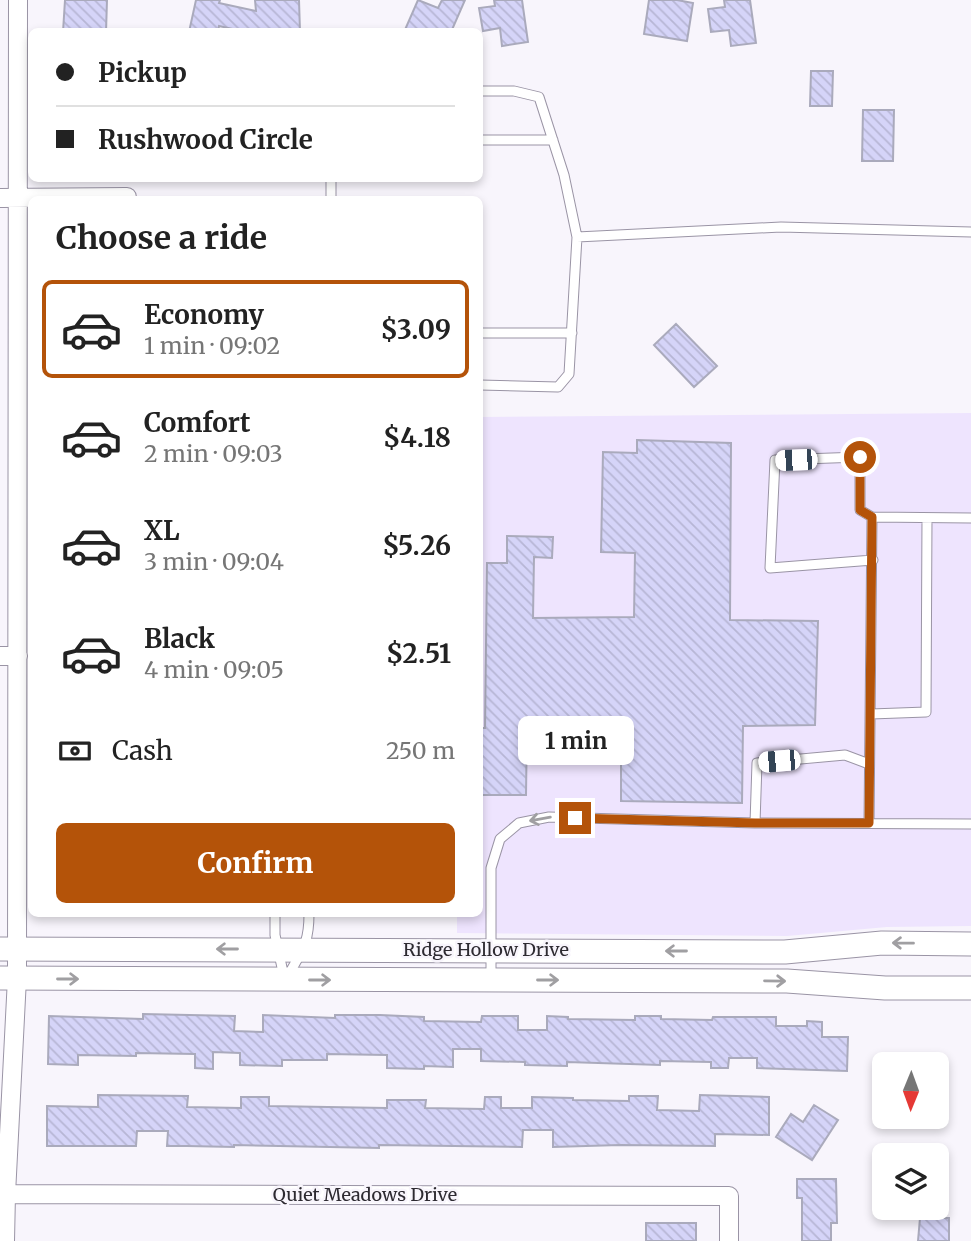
<!DOCTYPE html>
<meta charset="utf-8">
<style>
:root{--surface:#fff;--page:#f2f2f2;--text:#222;--muted:#767676;--line:#e0e0e0;--accent:#b45309}
body{margin:0;font-family:Merriweather,serif;background:var(--page);color:var(--text);height:100vh;display:flex;flex-direction:column;font-size:26px;white-space:nowrap}
*{box-sizing:border-box;margin:0}
p{font-size:23px;color:var(--muted)}
.icon{flex:none;width:38px;height:38px;fill:none;stroke:currentColor;stroke-width:2;stroke-linecap:round;stroke-linejoin:round}
.map{position:relative;flex:1;overflow:hidden}
.panel{position:absolute;left:28px;top:196px;width:455px;height:721px;display:flex;flex-direction:column;background:var(--surface);border-radius:10px;box-shadow:0 4px 10px #0003}
.panel>*{flex:none}
.guide{position:absolute;left:28px;top:28px;width:455px;height:154px;border-radius:10px;box-shadow:0 4px 10px #0003;display:grid;align-content:center;height:154px;padding:0 28px;background:var(--surface)}
.needle{width:46px;rotate:181deg}
.tools{position:absolute;left:872px;top:1052px;display:grid;gap:14px}
.tools a{display:grid;place-items:center;width:77px;height:77px;border-radius:10px;background:var(--surface);box-shadow:0 4px 10px #0003;font-size:35px}
.end{position:absolute;width:32px;height:32px;margin:-16px;border:9px solid #b45309;background:#fff;box-shadow:0 0 0 4px #fff}
.from{border-radius:50%}
.bubble{position:absolute;height:49px;border-radius:10px;background:var(--surface);box-shadow:0 4px 10px #0003;font-size:23px;font-weight:700;line-height:49px;text-align:center}
.car{position:absolute;width:21px;height:42px;margin:-21px -10px;border-radius:9px;box-shadow:0 0 5px 2px #0007;background:linear-gradient(#fff 24%,#345 0 40%,#fff 0 76%,#345 0 86%,#fff 0)}
.guide b{display:flex;align-items:center;gap:24px;height:66px;font-size:26px}
.guide b+b{border-top:2px solid var(--line)}
.guide i{width:18px;height:18px;background:var(--text)}
ul{padding:0;list-style:none}
li{display:flex;align-items:center;gap:21px;height:98px;margin:0 14px 10px;padding:0 14px;border:4px solid transparent;border-radius:10px}
li div{flex:1}
li b{display:block;font-size:26px}
li em{font-style:normal;font-weight:700}
li.current{border-color:var(--accent)}
li>.icon{width:63px;height:63px;stroke-width:1.5}
h2{padding:0 28px;font-size:32px;line-height:84px}
.pay{display:flex;align-items:center;gap:18px;height:77px;padding:0 28px;font-size:26px}
.pay p{margin-inline-start:auto}
.button{display:flex;gap:14px;margin-top:auto;padding:14px 28px}
.button a{flex:1;height:80px;border-radius:10px;background:var(--accent);color:#fff;font-size:28px;font-weight:700;line-height:80px;text-align:center}
.map>svg:first-child{display:block}
.built{fill:#eee4fe}
.building{fill:url(#building-back-hatch);stroke:#aaaabc;stroke-width:2}
.lines{fill:none;stroke-linecap:round;stroke-linejoin:round}
.service-casing{stroke:#9a94a5;stroke-width:11}
.minor-casing{stroke:#9a94a5;stroke-width:20}
.tertiary-casing{stroke:#9a94a5;stroke-width:25}
.service{stroke:#fff;stroke-width:9}
.minor{stroke:#fff;stroke-width:18}
.tertiary{stroke:#fff;stroke-width:23}
.oneway{stroke:#a09fa2}
.route{stroke:#b45309;stroke-width:9}
.labels{text-anchor:middle;stroke-width:5;stroke-linejoin:round;paint-order:stroke}
.street-label{font-size:18px;fill:#2d2a31;stroke:#f8f5fc}
</style>
<div class="map">
<svg width="971" height="1241" viewBox="0 0 971 1241">
<defs>
<pattern id="building-back-hatch" width="6" height="6" patternUnits="userSpaceOnUse" patternTransform="scale(1.75)"><rect width="6" height="6" fill="#d5d4f8"/><path d="M-1 5l2 2M0 0l6 6M5-1l2 2" fill="none" stroke="#b7b6d5"/></pattern>
</defs>
<rect width="100%" height="100%" fill="#f8f5fc"/>
<path class="built" d="M971,413V926L887,927L787,936L457,933V914H480V417Z"/>
<path class="building" d="M65,0H107L106,32H63Z
M196,0H220L219,3L256,11L255,0H299L300,32H246L219,26L218,32H189Z
M418,0L438,8L442,0H465L451,32H404Z
M494,0H522L528,42L502,46L500,28L483,31L479,8L495,6Z
M649,0H677L693,3L687,41L644,34Z
M724,0H750L756,43L731,46L729,30L711,32L708,9L725,7Z
M811,71H833L832,106H810Z
M863,110H894L893,161H862Z
M676,324L717,366L694,387L654,345Z
M637,440L731,443L730,620L818,621L815,725L743,726L742,803L621,801V724L527,722L526,795H480V728H485L487,563H507V536L553,537L552,558L534,557L533,618L634,617L635,553L601,552L603,452L637,453Z
M143,1014L235,1016L234,1031L263,1032V1015L335,1018V1015H380L424,1017V1021L481,1022L482,1016H518V1030H547V1016L568,1017V1019L635,1020V1016H661V1019L712,1020L713,1017H776V1026H807V1021L822,1022V1037H848L847,1071L757,1068V1058H729L728,1068H711V1062L660,1061V1065L567,1062V1066L525,1065V1062L481,1061V1049H453V1067L424,1066V1069L387,1068V1055L327,1054V1060H282V1066L240,1065V1053L213,1052V1069L195,1068V1054L136,1053V1056L78,1055V1065L48,1064L49,1016L143,1019Z
M98,1095L188,1096L187,1107L241,1108V1097H269V1106L387,1108V1100H426L425,1108L484,1109L485,1097H501V1108H532V1097L573,1098V1100L629,1101V1096H658L657,1110L699,1111L700,1095L769,1097V1135L715,1134V1146L620,1145L553,1147V1130H523L522,1147L379,1145V1148L234,1145V1147L187,1146H167L168,1131H137L136,1146H47V1106L98,1107Z
M814,1105L838,1120L812,1160L776,1137L791,1114L803,1122Z
M797,1179H836L837,1223H831V1241H802V1198H797Z
M920,1218H949V1241H918Z
M646,1223H696V1241H646Z"/>
<g class="lines">
<defs>
<path id="service" d="M480,91H514L539,97L564,175L577,237L569,374L558,387L480,385
M480,140H553
M331,200V178
M577,237L781,227L971,232
M480,333H572
M873,560L770,568L775,460L860,457V510L872,517L971,518
M871,714L926,712L927,518
M755,823L757,763L845,755L869,764
M869,823L872,517
M275,914V935L284,977
M288,976C302,950 309,944 309,914
M491,978V868L500,839L519,823L549,817L755,823L971,824"/>
<path id="minor" d="M0,198L127,197
M0,656H18
M0,1194L729,1196V1241
M5,1241L6,1194L17,978L18,0"/>
<path id="tertiary" d="M0,949L785,952L882,943L971,944
M0,978L787,981L885,988H971"/>
</defs>
<use href="#service" class="service-casing"/>
<use href="#minor" class="minor-casing"/>
<use href="#tertiary" class="tertiary-casing"/>
<use href="#service" class="service"/>
<use href="#minor" class="minor"/>
<use href="#tertiary" class="tertiary"/>
</g>
<defs><path id="oneway-shaft" d="M-6 0H5M1.5-3L5.5 0L1.5 3" fill="none" stroke-width="1.6" stroke-linecap="round" stroke-linejoin="round" transform="scale(1.75)"/></defs>
<g class="oneway">
<use href="#oneway-shaft" transform="translate(540 819) rotate(170)"/>
<use href="#oneway-shaft" transform="translate(903 943) rotate(-179)"/>
<use href="#oneway-shaft" transform="translate(227 949) rotate(-180)"/>
<use href="#oneway-shaft" transform="translate(676 951) rotate(-180)"/>
<use href="#oneway-shaft" transform="translate(68 979)"/>
<use href="#oneway-shaft" transform="translate(320 980)"/>
<use href="#oneway-shaft" transform="translate(548 980)"/>
<use href="#oneway-shaft" transform="translate(775 981) rotate(1)"/>
</g>
<g class="lines">
<path class="route" d="M575,818L755,823H869L872,517L860,510V457"/>
</g>
<g class="labels">
<g class="street-label">
<text x="486" y="956">Ridge Hollow Drive</text>
<text x="365" y="1201">Quiet Meadows Drive</text>
</g>
</g>
</svg>
<div class="tools">
<a><svg class="needle" viewBox="-14 -14 28 28"><path d="M0-13l5 13h-10z" fill="#e53935"/><path d="M0 13l5-13h-10z" fill="#767676"/></svg></a>
<a><svg class="icon" aria-label="layers" viewBox="0 0 24 24"><path d="M12 4l9 5-9 5-9-5zM3 14l9 5 9-5"/></svg></a>
</div>
<i class="end from" style="left:860px;top:457px"></i>
<i class="end" style="left:575px;top:818px"></i>
<div class="bubble" style="left:518px;top:716px;width:116px">1 min</div>
<i class="car" style="left:796px;top:460px;rotate:268deg"></i>
<i class="car" style="left:779px;top:761px;rotate:265deg"></i>
<div class="guide">
<b><i class="from"></i>Pickup</b>
<b><i></i>Rushwood Circle</b>
</div>
<section class="panel">
<h2>Choose a ride</h2>
<ul>
<li class="current"><svg class="icon" aria-label="car" viewBox="0 0 24 24"><path d="M5 17H2v-5l4-1 3-4h7l3 4 3 1v5h-3M9 17h6M6 11h13"/><circle cx="7" cy="17" r="2"/><circle cx="17" cy="17" r="2"/></svg><div><b>Economy</b><p>1 min · 09:02</p></div><em>$3.09</em></li>
<li><svg class="icon" aria-label="car" viewBox="0 0 24 24"><path d="M5 17H2v-5l4-1 3-4h7l3 4 3 1v5h-3M9 17h6M6 11h13"/><circle cx="7" cy="17" r="2"/><circle cx="17" cy="17" r="2"/></svg><div><b>Comfort</b><p>2 min · 09:03</p></div><em>$4.18</em></li>
<li><svg class="icon" aria-label="car" viewBox="0 0 24 24"><path d="M5 17H2v-5l4-1 3-4h7l3 4 3 1v5h-3M9 17h6M6 11h13"/><circle cx="7" cy="17" r="2"/><circle cx="17" cy="17" r="2"/></svg><div><b>XL</b><p>3 min · 09:04</p></div><em>$5.26</em></li>
<li><svg class="icon" aria-label="car" viewBox="0 0 24 24"><path d="M5 17H2v-5l4-1 3-4h7l3 4 3 1v5h-3M9 17h6M6 11h13"/><circle cx="7" cy="17" r="2"/><circle cx="17" cy="17" r="2"/></svg><div><b>Black</b><p>4 min · 09:05</p></div><em>$2.51</em></li>
</ul>
<div class="pay"><svg class="icon" aria-label="cash" viewBox="0 0 24 24"><path d="M3 7h18v10H3z"/><circle cx="12" cy="12" r="2"/></svg>Cash<p>250 m</p></div>
<div class="button"><a>Confirm</a></div>
</section>
</div>
